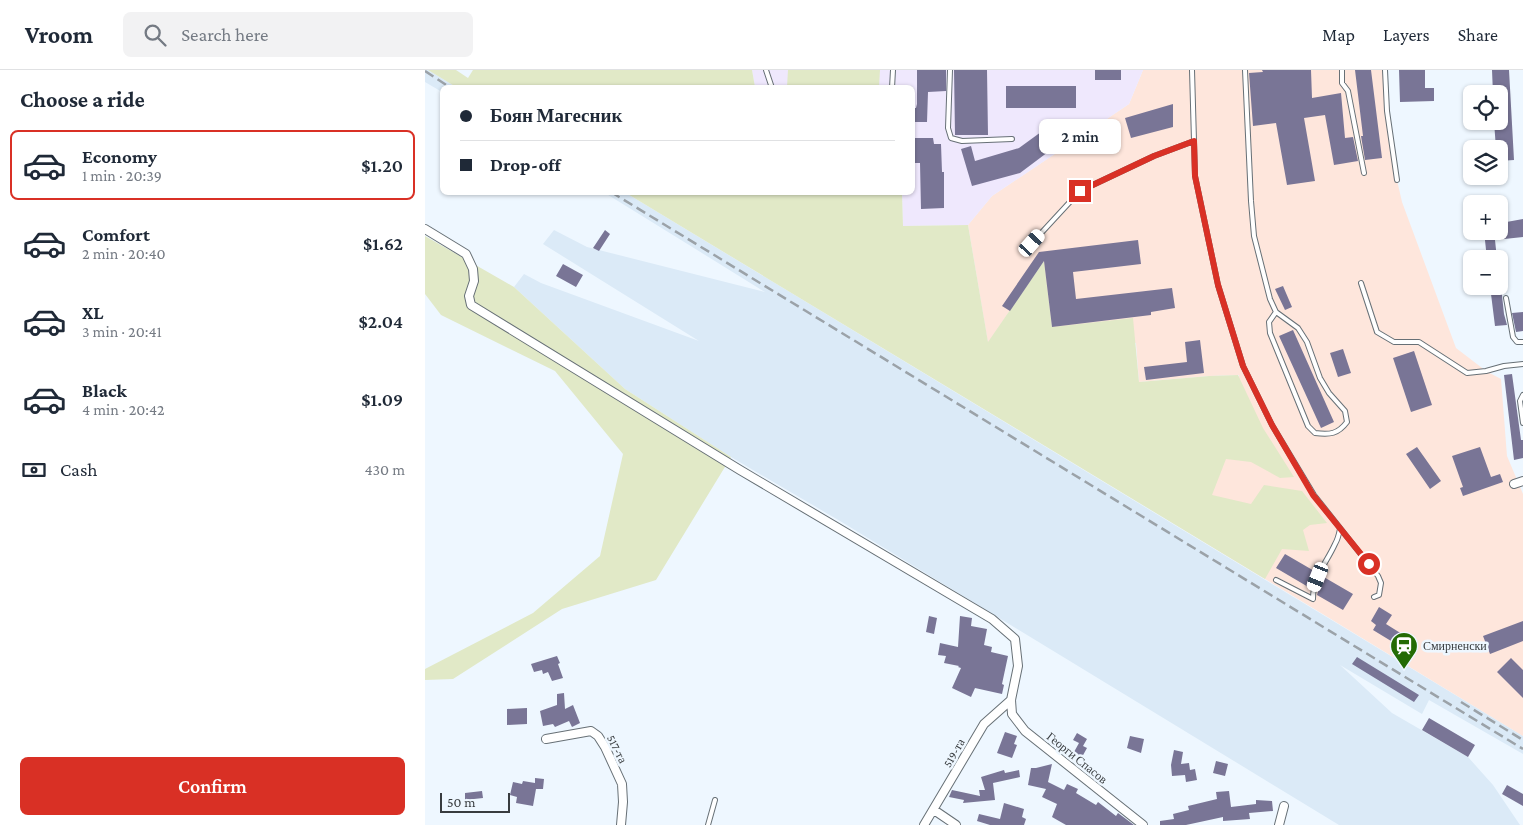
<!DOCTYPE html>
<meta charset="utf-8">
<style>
:root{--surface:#fff;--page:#f2f2f3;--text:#1f2937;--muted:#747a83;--line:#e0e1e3;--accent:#d93025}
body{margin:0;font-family:"Crimson Pro",serif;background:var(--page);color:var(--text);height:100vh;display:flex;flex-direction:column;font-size:19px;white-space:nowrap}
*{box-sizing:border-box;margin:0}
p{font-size:16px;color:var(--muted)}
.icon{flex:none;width:28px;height:28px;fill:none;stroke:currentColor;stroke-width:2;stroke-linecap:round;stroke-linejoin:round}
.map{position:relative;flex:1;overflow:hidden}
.drawer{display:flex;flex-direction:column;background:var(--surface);width:425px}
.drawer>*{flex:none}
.guide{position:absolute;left:15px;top:15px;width:475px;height:110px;border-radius:8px;box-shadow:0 1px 4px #0004;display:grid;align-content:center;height:110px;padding:0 20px;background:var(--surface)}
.tools{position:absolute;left:1038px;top:15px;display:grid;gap:10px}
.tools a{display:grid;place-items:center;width:45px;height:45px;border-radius:8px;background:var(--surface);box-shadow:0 1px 4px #0004;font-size:25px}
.scale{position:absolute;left:15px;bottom:12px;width:70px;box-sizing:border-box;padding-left:5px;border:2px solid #383c3f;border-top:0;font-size:14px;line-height:18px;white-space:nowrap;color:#383c3f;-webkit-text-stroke:4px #eef7ff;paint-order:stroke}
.end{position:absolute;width:22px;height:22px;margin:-11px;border:6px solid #d93025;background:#fff;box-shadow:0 0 0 2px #fff}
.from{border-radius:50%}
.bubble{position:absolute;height:35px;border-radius:8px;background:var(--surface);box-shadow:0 1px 4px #0004;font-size:16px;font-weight:600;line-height:35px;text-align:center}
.car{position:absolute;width:15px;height:30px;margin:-15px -8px;border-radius:6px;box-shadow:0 0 4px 1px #0007;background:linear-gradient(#fff 24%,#345 0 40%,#fff 0 76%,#345 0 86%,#fff 0)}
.guide b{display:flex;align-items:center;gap:18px;height:48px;font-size:19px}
.guide b+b{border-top:1px solid var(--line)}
.guide i{width:12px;height:12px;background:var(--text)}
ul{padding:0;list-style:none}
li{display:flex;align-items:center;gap:15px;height:70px;margin:0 10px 8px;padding:0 10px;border:2px solid transparent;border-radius:8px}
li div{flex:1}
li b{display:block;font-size:19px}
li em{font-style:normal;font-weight:600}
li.current{border-color:var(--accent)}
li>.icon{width:45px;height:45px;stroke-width:1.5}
h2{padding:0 20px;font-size:22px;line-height:60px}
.pay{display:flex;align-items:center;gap:12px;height:55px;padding:0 20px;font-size:19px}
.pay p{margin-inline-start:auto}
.button{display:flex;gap:10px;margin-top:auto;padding:10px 20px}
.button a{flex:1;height:58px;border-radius:8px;background:var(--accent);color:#fff;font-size:20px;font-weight:600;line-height:58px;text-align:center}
header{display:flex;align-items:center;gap:30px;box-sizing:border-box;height:70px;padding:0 25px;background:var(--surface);border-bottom:1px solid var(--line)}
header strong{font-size:24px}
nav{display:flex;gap:28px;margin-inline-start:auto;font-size:18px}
.search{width:350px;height:45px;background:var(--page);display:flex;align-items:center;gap:12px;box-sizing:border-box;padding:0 18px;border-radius:8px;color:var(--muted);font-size:19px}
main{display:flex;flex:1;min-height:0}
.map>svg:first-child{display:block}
.built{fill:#dbeaf7}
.industrial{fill:#fee6dc}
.education{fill:#efe8fd}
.green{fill:#e1e9c7}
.building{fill:#797596}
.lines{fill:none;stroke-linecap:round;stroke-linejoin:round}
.lane-casing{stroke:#677076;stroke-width:6}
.street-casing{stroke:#677076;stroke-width:10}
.lane{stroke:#fff;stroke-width:4}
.street{stroke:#fff;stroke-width:8}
.rail{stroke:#9ba2a8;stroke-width:2.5;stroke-dasharray:10 5;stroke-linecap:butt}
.route{stroke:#d93025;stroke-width:6}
.labels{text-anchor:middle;stroke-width:5;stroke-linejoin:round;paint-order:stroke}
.poi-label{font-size:12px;fill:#383c3f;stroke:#eef7ff;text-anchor:start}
.street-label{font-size:12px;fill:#383c3f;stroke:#eef7ff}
</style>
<header>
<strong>Vroom</strong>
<div class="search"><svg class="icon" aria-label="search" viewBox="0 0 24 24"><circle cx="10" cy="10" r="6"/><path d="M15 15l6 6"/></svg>Search here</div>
<nav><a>Map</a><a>Layers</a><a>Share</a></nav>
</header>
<main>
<section class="drawer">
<h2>Choose a ride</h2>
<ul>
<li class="current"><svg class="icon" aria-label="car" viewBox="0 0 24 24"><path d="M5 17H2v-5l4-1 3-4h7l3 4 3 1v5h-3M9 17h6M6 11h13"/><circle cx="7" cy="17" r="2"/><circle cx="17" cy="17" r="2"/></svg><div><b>Economy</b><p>1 min · 20:39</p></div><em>$1.20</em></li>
<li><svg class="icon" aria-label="car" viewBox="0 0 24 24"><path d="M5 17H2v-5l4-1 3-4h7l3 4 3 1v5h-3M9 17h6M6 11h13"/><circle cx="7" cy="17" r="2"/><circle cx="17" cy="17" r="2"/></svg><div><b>Comfort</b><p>2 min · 20:40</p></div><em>$1.62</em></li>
<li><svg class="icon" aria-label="car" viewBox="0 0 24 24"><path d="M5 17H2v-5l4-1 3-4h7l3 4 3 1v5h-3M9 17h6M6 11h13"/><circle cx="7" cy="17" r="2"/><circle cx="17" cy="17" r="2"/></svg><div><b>XL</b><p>3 min · 20:41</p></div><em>$2.04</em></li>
<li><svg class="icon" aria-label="car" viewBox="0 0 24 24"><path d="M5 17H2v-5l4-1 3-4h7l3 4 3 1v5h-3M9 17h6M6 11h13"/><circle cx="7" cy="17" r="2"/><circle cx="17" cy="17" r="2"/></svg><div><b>Black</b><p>4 min · 20:42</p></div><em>$1.09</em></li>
</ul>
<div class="pay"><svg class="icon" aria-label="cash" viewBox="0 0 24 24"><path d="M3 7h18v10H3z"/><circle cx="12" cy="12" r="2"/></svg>Cash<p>430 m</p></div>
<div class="button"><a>Confirm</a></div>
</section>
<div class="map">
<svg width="1098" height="755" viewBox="0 0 1098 755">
<rect width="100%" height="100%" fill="#eef7ff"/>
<path class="built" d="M0,0H3L31,17L18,18L17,22L0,12Z
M180,123H201L1098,666V684L1004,630L997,644L915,595L967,643L1043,687L1068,715L1095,755H914L415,451L306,387L200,319L89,217L99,204L116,213L274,271L118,174L129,160L162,177L340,222Z"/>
<path class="industrial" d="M718,0H960L962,41L972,110L977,132L1031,278L1061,301L1076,309L1082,386L1098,424V666L753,456L814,305L784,306L714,312L711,273L627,257L618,192L563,273L543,155L567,126L704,34Z"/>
<path class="education" d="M327,0H718L704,34L567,126L543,155L478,156L477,123L488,122V18L330,17Z"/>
<path class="green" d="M3,0H31L43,8L48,0H327L330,17H31Z
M363,0H455L454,17H362Z
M201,123H477L478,156L543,155L563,272L619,191L627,257L708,248L714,312L784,306L813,305L838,358L869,407L855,408L826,392L801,389L787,425L826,434L839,415L877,421L902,453L885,455L878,460L884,481L857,479L840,509Z
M0,166L89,217L200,319L306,387L231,510L137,539L28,609L0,610V599L108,543L175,486L198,384L130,301L16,245L0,224Z"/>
<path class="building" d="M492,0H521V21L503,22L502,52H488V38H491L492,34Z
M529,0H562L563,65H530Z
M670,0H696V10H670Z
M837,0H886L887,28L916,23L920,68L928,67L933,91L909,95L900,45L879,48L890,111L862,115L851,53L828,56L824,3L838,2Z
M930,0H946L957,88L940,90L936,66H938Z
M974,0H1000V18H1009V31L975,32Z
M1067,0H1084L1089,90L1074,91V79H1071L1069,51H1074V24H1068Z
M581,16H651V38H581Z
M748,34V57L706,68L700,48Z
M627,54L639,70L595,103L547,116L536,79L546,76L550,91L594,78Z
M489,68H508L509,74H516L517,102H519V138L496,139L495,93H490Z
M1098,149V167L1070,170L1072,189H1062L1059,161H1077L1076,153Z
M180,160L185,164L174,181L168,178Z
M713,170L716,194L648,202L651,229L747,218L750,238L726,242V245L627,257L619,191L585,241L577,236L614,182Z
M138,194L158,205L151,217L131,206Z
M858,216L867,237L860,240L850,219Z
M1065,216H1076L1079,244L1082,255L1070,256Z
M1098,242V261L1091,262L1087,243Z
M868,260L909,352L896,358L854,266Z
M775,270L779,303L721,310L719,297L762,292L760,272Z
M918,279L926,303L913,307L905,283Z
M989,281L1007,335L986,342L968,288Z
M1087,304L1096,370H1098V388L1089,390L1079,305Z
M992,377L1016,411L1005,419L981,384Z
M1055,377L1066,407L1075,404L1078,412L1038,426L1035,418L1038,417L1027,386Z
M860,484L891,502L885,518L851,498Z
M897,506L928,524L918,540L892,525Z
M954,537L967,545L961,554L977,564L971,574L948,560L951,555L946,551Z
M504,546L512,548L509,564L501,562Z
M535,546L547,548L546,556L562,559L559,575L567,577L566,582L583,586L577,614L579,615L577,624L550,618L546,627L527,618L536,598L533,597L534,596L519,593L521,586L513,585L515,573L533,577Z
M1098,551V571L1065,584L1058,566Z
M132,586L135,593L133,594L138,608L127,611L123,602L118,604L117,600L109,602L106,594Z
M932,587L994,625L989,632L927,594Z
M1086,588L1098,600V628L1072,602Z
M139,623L140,639L148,635L155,653L147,657L144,651L130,657L128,654L118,656L115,641L132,635V624Z
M102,638V654L82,655V639Z
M1004,648L1050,675L1043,687L997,660Z
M580,662L592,666L589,674L592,675L587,688L572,683Z
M652,663L662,669L658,676L662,678L657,687L649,682L654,673L648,670Z
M705,666L719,669L716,683L702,678Z
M749,680L758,682L756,694L764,693L765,700L770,699L772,710L761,712L760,705L747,706L746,695Z
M791,691L803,694L800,706L788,703Z
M627,694L623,712L639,720L642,714L653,719L651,723L671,735L673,732L691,746L693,743L709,755H641L627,747L632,734L617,727L621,719L603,715L606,698H611Z
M579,700L580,703L594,700L595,707L568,713L570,730L538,733L539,730L524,727L527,720L555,726L554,720H560L556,707Z
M110,708L119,709L118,719H111L108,736L91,733L92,727L85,725L88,712L97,714L98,711L110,713Z
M1082,715L1098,724V736L1077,724Z
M57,721L58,728L40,730V723Z
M804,721L806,737L831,734V730L847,731L848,741L824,743L825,749L798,751V747L761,755H735V751L749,749L748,744L764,740L763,736L792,729L791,722Z
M579,733L599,739L597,747L601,749L599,755H565L552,751L554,744L575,749Z"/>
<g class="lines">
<defs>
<path id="lane" d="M341,0L347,18
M525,0L523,58L526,68L537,71L587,69
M767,0L770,106L793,215L818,296L847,355L889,425L953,506L956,513L954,525L949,527
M820,0L826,131L829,166L845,229L851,242L873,258L882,272L895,308L904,323L920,341L922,352C913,364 905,365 890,363L883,356L845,263L844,252L851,242
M917,0V13L923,21L939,103
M960,0L962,41L972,110
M467,18L468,0
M607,173L655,121L729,86L769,71
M936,213L952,262L969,272H994L1042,303L1061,301L1079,296L1098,294
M1081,228L1088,267L1092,272H1098
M1098,325L1095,331L1098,353
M851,510L888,529C888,506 901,494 910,474C913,469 914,464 915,459
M283,755L290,730"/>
<path id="street" d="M0,159L41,184L48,199L49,211L44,226L46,235L315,400L567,549L590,569L593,596L586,630L587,644L600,661L718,755
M1089,414L1098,411
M121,669L166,661L173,666L180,677L197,714L198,732L196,755
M509,740L531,755
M499,755L559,654L586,630
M854,755L859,736"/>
</defs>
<use href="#lane" class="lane-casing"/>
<use href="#street" class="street-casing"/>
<use href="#lane" class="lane"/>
<use href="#street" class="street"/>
<path class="rail" d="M0,1L26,18
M186,122L1098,679
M1036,632L1098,670"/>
</g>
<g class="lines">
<path class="route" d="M655,121L729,86L769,71L770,106L793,215L818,296L847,355L888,425L944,494"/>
</g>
<defs>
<symbol id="station-pin" viewBox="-11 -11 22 30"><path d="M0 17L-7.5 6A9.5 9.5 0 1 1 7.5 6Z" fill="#246b04" stroke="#eef7ff"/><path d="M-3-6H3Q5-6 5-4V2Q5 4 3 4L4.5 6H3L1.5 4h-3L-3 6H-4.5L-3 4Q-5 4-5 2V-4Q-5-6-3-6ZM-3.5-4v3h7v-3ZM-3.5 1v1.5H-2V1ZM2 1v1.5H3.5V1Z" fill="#fff"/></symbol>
</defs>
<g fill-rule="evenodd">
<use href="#station-pin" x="963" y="560" width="32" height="43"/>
</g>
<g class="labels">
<g class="poi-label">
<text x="998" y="580">Смирненски</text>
</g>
<g class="street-label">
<text transform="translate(192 679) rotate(63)" y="4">517-та</text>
<text transform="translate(529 683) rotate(-60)" y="4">519-та</text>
<text transform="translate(652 688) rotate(39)" y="4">Георги Спасов</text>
</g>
</g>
</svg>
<div class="tools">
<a><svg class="icon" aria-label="locate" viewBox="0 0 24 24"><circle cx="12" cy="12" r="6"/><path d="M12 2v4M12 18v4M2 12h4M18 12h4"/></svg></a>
<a><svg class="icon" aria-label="layers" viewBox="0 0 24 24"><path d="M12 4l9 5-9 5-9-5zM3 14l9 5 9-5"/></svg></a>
<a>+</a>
<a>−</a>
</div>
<div class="scale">50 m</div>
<i class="end from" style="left:944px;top:494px"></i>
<i class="end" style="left:655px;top:121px"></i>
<div class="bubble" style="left:614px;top:49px;width:82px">2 min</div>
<i class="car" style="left:607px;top:173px;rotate:42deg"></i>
<i class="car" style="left:893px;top:507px;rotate:202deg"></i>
<div class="guide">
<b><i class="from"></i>Боян Магесник</b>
<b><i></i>Drop-off</b>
</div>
</div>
</main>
